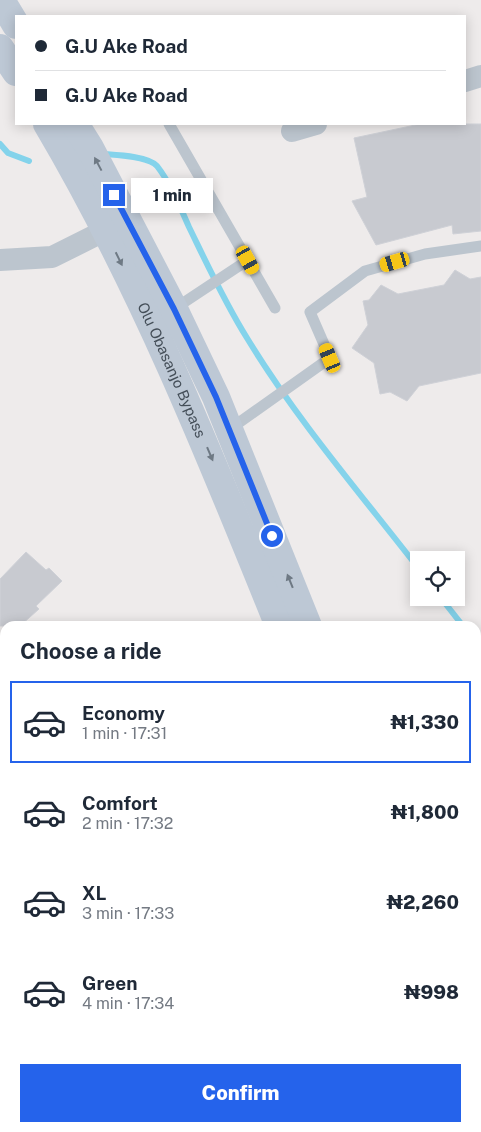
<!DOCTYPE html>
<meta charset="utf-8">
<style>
:root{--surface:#fff;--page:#f2f2f3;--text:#1f2937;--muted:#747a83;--line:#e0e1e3;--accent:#2563eb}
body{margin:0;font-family:"Public Sans",sans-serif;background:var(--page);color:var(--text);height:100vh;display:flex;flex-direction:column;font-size:19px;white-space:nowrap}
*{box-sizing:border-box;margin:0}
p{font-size:16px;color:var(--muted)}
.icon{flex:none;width:28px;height:28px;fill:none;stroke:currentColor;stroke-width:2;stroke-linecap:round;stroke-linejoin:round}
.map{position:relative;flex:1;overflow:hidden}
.side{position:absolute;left:0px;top:621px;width:481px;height:511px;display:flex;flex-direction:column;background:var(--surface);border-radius:15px 15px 0 0;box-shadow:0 2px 12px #0003}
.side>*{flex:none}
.guide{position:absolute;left:15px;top:15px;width:451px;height:110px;border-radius:0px;box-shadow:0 2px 12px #0003;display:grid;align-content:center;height:110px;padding:0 20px;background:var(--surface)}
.controls{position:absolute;left:410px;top:551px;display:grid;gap:10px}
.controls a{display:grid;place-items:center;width:55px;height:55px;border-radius:0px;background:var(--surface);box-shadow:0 2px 12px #0003;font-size:25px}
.end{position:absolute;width:22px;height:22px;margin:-11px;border:6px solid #2563eb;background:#fff;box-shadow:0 0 0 2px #fff}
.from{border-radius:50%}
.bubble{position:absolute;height:35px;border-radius:0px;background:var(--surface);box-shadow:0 2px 12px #0003;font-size:16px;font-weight:800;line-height:35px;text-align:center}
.car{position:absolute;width:15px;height:30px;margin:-15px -8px;border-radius:6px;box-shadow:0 0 4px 1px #0007;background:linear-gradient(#f5c518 24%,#345 0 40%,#f5c518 0 76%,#345 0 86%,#f5c518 0)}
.guide b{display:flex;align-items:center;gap:18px;height:48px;font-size:19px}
.guide b+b{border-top:1px solid var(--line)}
.guide i{width:12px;height:12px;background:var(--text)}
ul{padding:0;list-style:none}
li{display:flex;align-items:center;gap:15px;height:82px;margin:0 10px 8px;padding:0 10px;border:2px solid transparent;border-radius:0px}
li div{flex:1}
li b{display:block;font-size:19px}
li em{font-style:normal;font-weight:800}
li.active{border-color:var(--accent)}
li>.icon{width:45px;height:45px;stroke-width:1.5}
h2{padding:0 20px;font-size:22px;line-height:60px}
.cta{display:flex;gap:10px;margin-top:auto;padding:10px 20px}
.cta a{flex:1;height:58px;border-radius:0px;background:var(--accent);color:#fff;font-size:20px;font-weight:800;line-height:58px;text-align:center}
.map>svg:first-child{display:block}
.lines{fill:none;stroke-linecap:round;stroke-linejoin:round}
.stream{stroke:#84d3eb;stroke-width:6}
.building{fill:#c8cad0;stroke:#cfd1d7}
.service{stroke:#bcc5ce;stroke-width:11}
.minor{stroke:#bcc5ce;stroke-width:22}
.tertiary{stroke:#bcc5ce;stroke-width:28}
.secondary{stroke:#bdc8d5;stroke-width:28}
.oneway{fill:#6e7984}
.route{stroke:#2563eb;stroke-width:6}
.labels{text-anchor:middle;stroke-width:4;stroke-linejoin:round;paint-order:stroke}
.street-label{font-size:15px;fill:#444e58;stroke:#fff}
</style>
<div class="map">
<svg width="481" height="1132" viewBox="0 0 481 1132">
<rect width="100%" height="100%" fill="#eeebeb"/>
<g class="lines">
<path class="stream" d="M0,144L8,153L29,161
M103,154C116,155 148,156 157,166C171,184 180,207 189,227C207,264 225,303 247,338C297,420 360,493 419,569
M441,598L463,626
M476,641L481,646"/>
</g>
<path class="building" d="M420,124H481V231L453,234L452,225L376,245L352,201L367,197L354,138Z
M455,270L470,279L481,277V373L419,386L407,401L390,392L380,394L374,363L352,348L368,325L363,301L369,300L381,285L398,294L444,285Z
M26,552L46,570L49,568L62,581L36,606L39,609L20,626H0V579Z"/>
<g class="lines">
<path class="service" d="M169,124L275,308
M174,309L248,260
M230,429L330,358L310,312L365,271L425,254L481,246"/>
<path class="minor" d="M465,81L481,76
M292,131L316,124
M0,260L52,257L104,231
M0,707L5,713
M0,990H5
M208,1128L209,1132"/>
<path class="tertiary" d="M476,959L481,955"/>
<g class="secondary">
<path d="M1,0L16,25"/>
<path d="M0,48L16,72"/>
<path id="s1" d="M47,124C141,283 210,455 279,626"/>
<path d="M75,124L90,148L174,309L216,397L308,626"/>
<path d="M476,1024L481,1036"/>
<path d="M476,1078L481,1091"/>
<path d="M445,1128L447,1132"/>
<path d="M470,1128L471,1132"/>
</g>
</g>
<defs><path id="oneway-solid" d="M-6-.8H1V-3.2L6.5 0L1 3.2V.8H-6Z" transform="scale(1.25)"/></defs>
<g class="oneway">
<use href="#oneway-solid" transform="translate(98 164) rotate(-118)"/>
<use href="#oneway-solid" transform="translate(119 259) rotate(64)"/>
<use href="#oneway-solid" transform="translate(210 454) rotate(67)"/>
<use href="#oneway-solid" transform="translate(290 581) rotate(-112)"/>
</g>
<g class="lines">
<path class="route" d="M114,195L174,309L216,397L272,536"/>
</g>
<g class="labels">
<g class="street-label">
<text dy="5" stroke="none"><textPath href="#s1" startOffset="276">Olu Obasanjo Bypass</textPath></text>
</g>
</g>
</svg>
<div class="controls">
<a><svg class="icon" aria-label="locate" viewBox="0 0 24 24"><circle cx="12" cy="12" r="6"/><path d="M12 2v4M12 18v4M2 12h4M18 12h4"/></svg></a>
</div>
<i class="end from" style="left:272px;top:536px"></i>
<i class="end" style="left:114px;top:195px"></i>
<div class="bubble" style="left:131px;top:178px;width:82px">1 min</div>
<i class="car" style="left:248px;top:260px;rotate:151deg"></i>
<i class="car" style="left:395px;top:262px;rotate:254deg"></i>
<i class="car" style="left:330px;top:358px;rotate:337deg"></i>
<div class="guide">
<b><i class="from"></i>G.U Ake Road</b>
<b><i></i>G.U Ake Road</b>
</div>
<section class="side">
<h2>Choose a ride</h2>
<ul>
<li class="active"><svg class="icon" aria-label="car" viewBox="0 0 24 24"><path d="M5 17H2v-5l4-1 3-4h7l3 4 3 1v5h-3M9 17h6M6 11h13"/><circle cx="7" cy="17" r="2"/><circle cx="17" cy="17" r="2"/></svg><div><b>Economy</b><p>1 min · 17:31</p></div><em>₦1,330</em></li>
<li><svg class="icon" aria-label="car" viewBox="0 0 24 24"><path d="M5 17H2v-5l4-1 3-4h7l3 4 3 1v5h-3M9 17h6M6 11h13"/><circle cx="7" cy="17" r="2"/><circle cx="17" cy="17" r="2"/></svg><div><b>Comfort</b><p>2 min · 17:32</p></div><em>₦1,800</em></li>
<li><svg class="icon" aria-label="car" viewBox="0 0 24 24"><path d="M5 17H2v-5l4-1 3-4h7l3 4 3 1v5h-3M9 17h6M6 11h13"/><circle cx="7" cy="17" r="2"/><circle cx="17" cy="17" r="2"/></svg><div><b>XL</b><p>3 min · 17:33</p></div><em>₦2,260</em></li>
<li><svg class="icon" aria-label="car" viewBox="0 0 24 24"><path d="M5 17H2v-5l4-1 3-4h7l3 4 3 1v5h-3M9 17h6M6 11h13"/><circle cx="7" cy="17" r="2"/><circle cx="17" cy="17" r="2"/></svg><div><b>Green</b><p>4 min · 17:34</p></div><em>₦998</em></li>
</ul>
<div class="cta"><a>Confirm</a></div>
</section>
</div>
